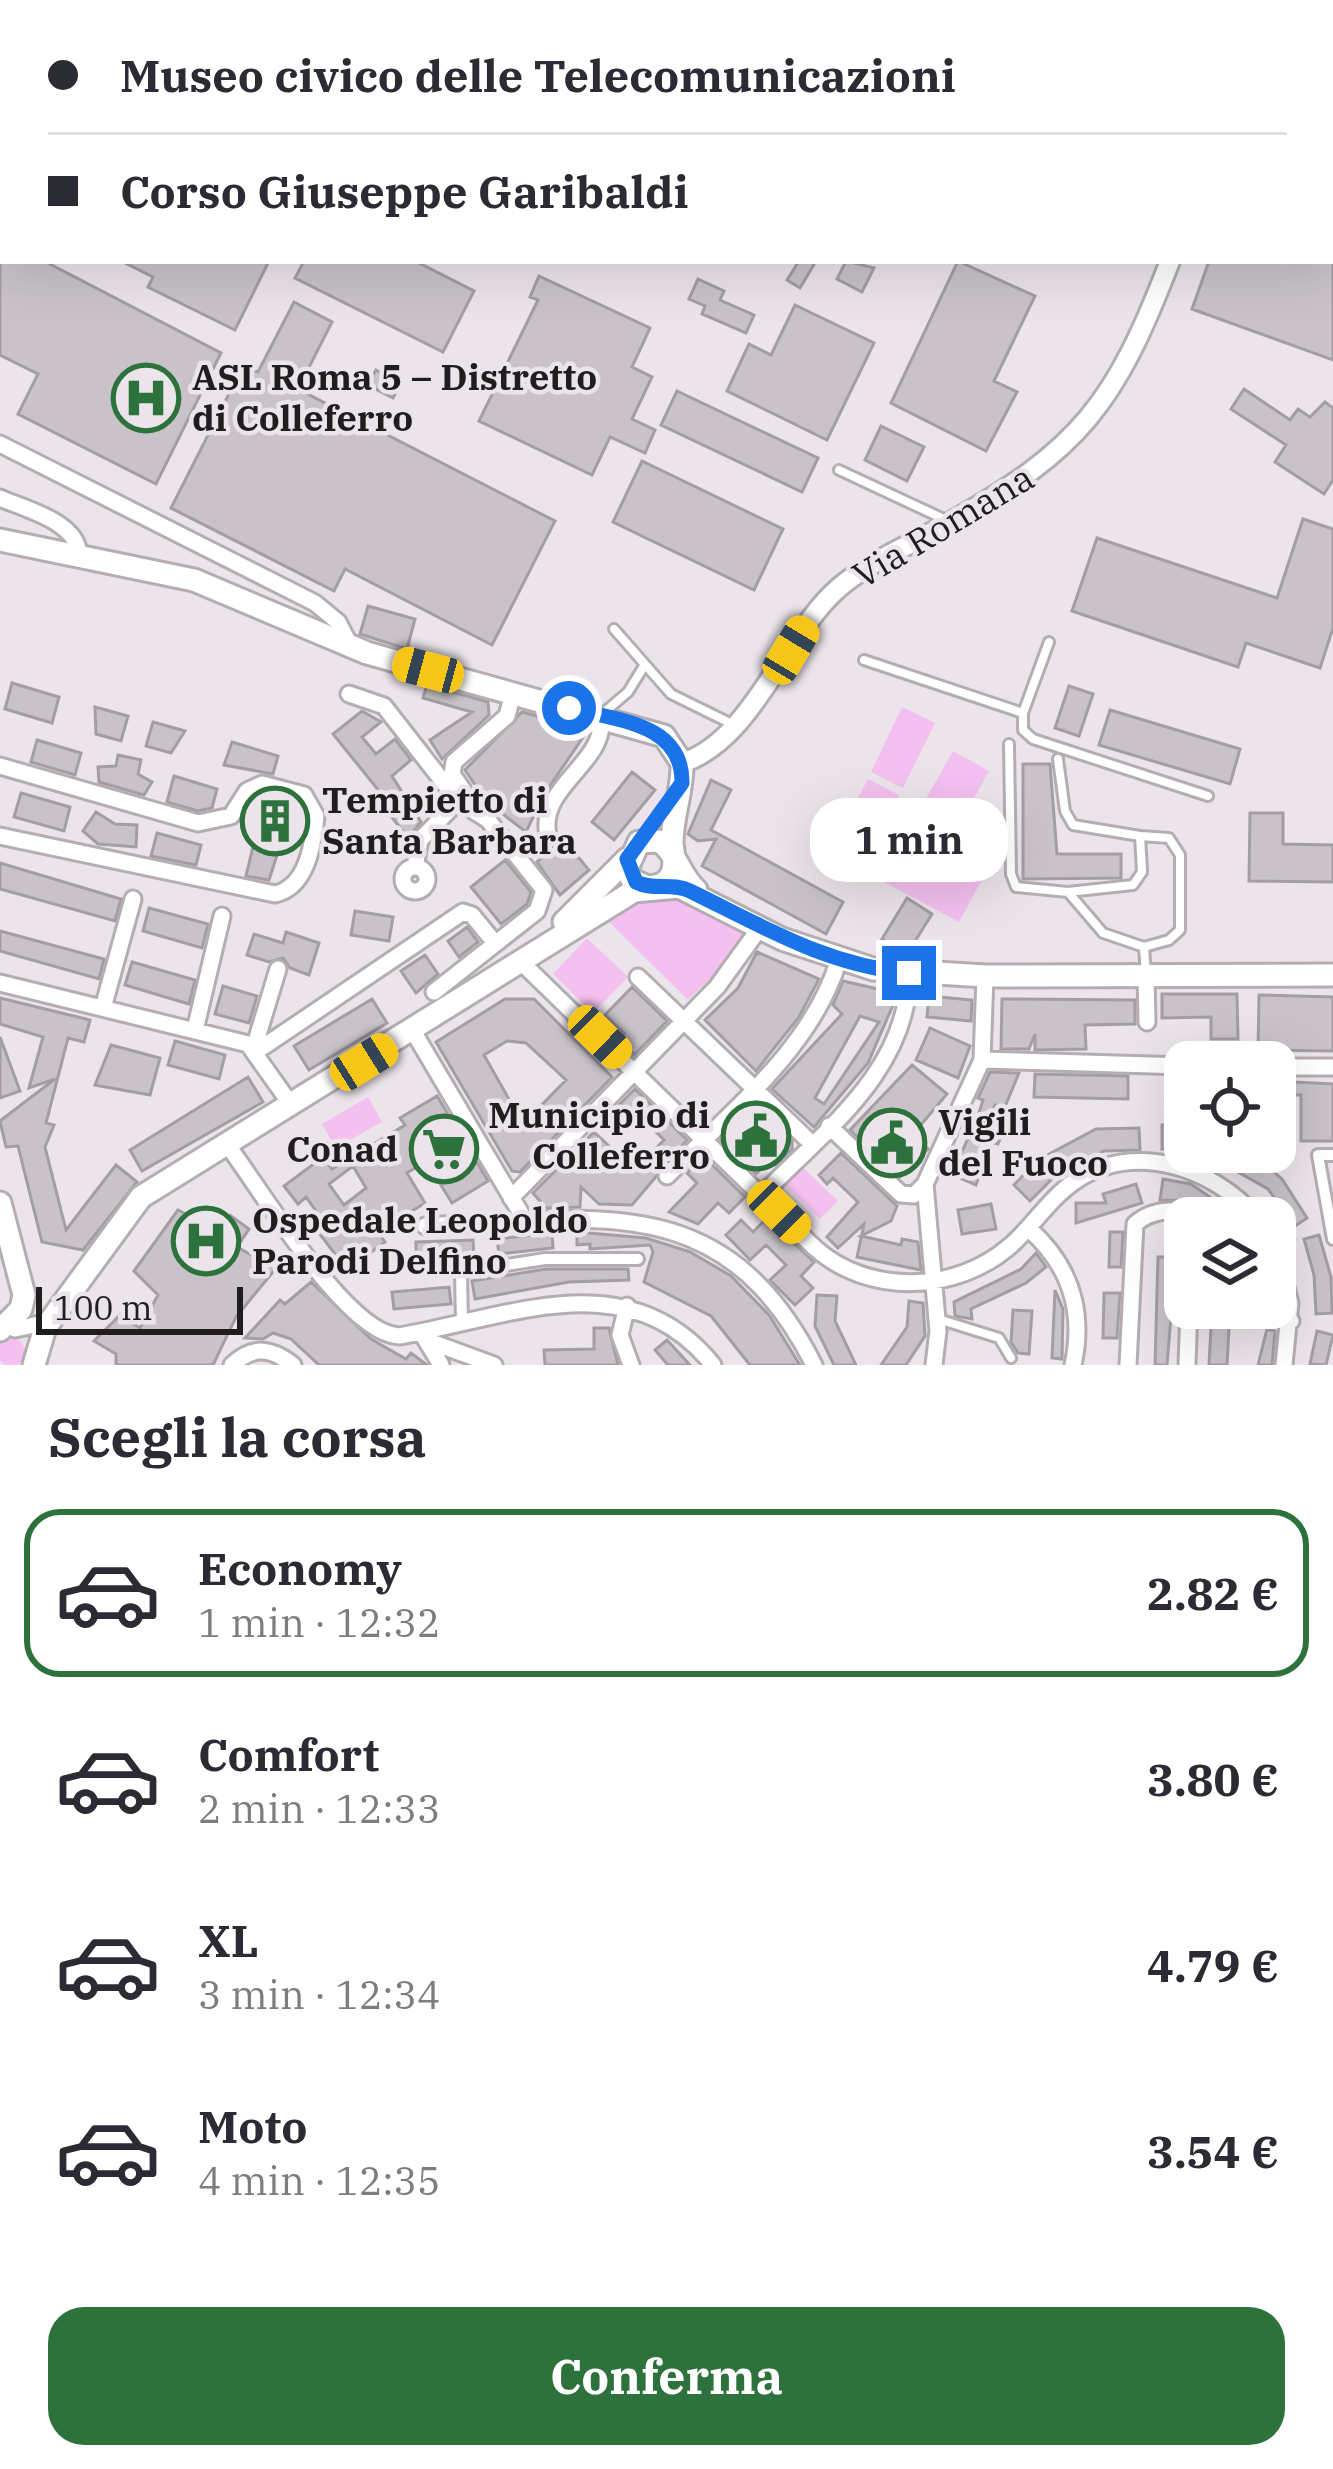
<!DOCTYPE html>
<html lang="it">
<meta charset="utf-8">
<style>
:root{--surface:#fff;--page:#f7f7f7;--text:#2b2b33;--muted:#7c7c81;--line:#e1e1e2;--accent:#2d723d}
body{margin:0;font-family:"IBM Plex Serif",serif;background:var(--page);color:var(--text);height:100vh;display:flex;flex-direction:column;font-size:45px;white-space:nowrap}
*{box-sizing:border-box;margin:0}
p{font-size:39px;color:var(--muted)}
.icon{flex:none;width:66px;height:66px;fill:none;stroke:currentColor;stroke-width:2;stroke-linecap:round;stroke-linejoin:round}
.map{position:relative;height:1365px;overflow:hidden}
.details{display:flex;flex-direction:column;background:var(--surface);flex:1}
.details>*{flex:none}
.guide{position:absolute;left:0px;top:0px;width:1335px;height:264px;box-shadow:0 12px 48px #0002;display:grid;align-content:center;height:264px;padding:0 48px;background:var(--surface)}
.buttons{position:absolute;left:1164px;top:1041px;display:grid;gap:24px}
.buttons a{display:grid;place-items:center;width:132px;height:132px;border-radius:24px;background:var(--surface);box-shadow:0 12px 48px #0002;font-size:60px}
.scale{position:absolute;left:36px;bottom:30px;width:207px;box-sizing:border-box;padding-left:12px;border:6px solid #201d1f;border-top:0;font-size:33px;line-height:42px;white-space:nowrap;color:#201d1f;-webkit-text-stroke:9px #ebe4ea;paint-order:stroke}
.end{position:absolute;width:54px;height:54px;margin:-27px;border:15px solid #1a73e8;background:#fff;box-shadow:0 0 0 6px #fff}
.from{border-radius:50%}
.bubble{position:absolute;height:84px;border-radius:36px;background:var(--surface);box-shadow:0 12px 48px #0002;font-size:39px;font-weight:700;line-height:84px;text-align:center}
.car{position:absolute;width:36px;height:72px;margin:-36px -18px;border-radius:15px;box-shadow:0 0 9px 3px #0007;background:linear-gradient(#f5c518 24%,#345 0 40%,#f5c518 0 76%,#345 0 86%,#f5c518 0)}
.guide b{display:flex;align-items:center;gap:42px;height:114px;font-size:45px}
.guide b+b{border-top:3px solid var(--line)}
.guide i{width:30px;height:30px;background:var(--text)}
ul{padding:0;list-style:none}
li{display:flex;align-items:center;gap:36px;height:168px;margin:0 24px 18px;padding:0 24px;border:6px solid transparent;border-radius:36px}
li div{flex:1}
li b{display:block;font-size:45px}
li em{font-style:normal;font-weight:700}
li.selected{border-color:var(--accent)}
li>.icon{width:108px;height:108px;stroke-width:1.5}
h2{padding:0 48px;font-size:54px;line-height:144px}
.primary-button{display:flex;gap:24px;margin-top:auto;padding:24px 48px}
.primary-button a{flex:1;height:138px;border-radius:36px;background:var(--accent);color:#fff;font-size:48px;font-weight:700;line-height:138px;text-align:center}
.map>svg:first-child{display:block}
.green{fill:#f3c0f0}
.building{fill:#c9c3c9;stroke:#a49ea4;stroke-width:3;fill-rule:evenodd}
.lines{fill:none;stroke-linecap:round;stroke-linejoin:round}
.service-casing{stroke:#b4aeb3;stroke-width:14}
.pedestrian-casing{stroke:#b4aeb3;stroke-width:16}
.minor-casing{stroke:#b4aeb3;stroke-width:21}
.tertiary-casing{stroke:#b4aeb3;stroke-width:24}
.secondary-casing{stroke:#b4aeb3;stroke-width:27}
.service{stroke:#fff;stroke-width:8}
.pedestrian{stroke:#fff;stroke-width:10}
.minor{stroke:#fff;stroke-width:15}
.tertiary{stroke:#fff;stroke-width:18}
.secondary{stroke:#fff;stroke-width:21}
.route{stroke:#1a73e8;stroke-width:15}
.labels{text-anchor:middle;stroke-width:9;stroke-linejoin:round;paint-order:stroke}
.poi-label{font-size:36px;font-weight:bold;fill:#201d1f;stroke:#ebe4ea;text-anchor:start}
.street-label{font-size:36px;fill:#201d1f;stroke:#ebe4ea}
</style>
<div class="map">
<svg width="1333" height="1365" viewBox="0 0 1333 1365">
<rect width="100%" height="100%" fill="#ebe4ea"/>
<path class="green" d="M902,707L935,723L903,788L871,772Z
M953,751L989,771L954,834L918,813Z
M868,779L899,795L867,856L836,840Z
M919,817L994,858L959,922L884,882Z
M671,893L745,931L717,972L688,1000L608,921L626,903Z
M587,938L628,977L593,1013L553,974Z
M368,1097L382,1122L336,1148L322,1124Z
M802,1167L838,1201L820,1219L785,1185Z
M-3 1352a14 14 0 1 1 28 0a14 14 0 1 1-28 0Z"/>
<path class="building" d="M0,261H44L221,353L156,484L18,414L38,374L0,355Z
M121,261H269L235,330L148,287L153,277Z
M304,261H415L474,291L443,352L295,278Z
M799,261H816L800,288L787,280Z
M846,261L874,268L862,292L837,279Z
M958,261L1035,296L994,381L1017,392L986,451L891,403Z
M1209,261H1333V360L1192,309Z
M539,276L650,328L632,367L652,377L632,419L655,430L645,453L610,437L592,475L479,421L538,300L530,297Z
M698,279L724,291L720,300L754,315L746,333L702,314L705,306L689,299Z
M294,302L332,322L298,389L555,521L492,645L345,569L334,591L171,508L244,364L258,372Z
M795,305L874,343L827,440L727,391L749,344L771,355Z
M376,370L401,383L393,398L368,385Z
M1244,389L1290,420L1298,409L1310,417L1325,402L1333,408V480L1324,494L1275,462L1286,445L1231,409Z
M677,391L818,458L802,492L661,425Z
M881,426L924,447L907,481L865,460Z
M642,461L783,529L754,590L613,522Z
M1303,519L1333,529V628L1320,668L1246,643L1238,667L1072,611L1097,538L1277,598Z
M368,606L415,619L407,649L360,634Z
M12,683L59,697L52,723L5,709Z
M427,685L488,702L489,715L442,759L430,740L472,712L423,698Z
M1069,686L1093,694L1079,736L1055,728Z
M95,707L128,716L121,741L96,734Z
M1110,710L1240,749L1230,784L1099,745Z
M362,711L381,722L362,737L376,754L395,739L411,760L392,776L421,822L408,838L387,811L392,807L333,734Z
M522,712L588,730L543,796L526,832L486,801L465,770Z
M153,722L185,731L171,753L146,746Z
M37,740L81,753L75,775L31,762Z
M232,742L278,756L273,774L224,765Z
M118,755L141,760L138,774L152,782L144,795L99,782L98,767L116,766Z
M1023,764H1050L1057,854H1121V878L1023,879Z
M632,772L655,790L614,840L592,822Z
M174,776L217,789L212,808L198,811L167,802Z
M711,780L731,790L711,830L843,902L826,934L702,866L716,839L698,841L688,834Z
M21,793L70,807L64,831L14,817Z
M263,805L291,811L269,880L246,876Z
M96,812L115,824L137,825L136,847L98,844L83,831Z
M1250,813H1283V844L1333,845V882L1249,881Z
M157,833L201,845L196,865L151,856Z
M563,839L589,870L560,895L537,862Z
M505,860L531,892L527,904L501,924L471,887Z
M0,863L121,899L115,921L0,889Z
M907,898L932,914L907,954L882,939Z
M149,908L208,924L202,948L143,931Z
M355,911L393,917L389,941L351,935Z
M467,927L478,942L459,957L448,941Z
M0,931L104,959L99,979L0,951Z
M286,932L319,943L309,975L290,968L283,958L269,962L247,955L254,934L283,943Z
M757,952L819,979L799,1017L756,1071L705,1020L738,988Z
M425,955L438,974L416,993L401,971Z
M132,962L195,980L189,1004L125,985Z
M843,981L895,993L893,1005L868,1063L814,1127L772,1089L842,1014L833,1005ZM860,1016L879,1022L824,1104L815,1098Z
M223,986L257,996L249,1023L215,1014Z
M632,987L667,1021L634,1055L618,1039L624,1033L605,1015Z
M1162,994H1237L1238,1039H1211V1017L1162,1018Z
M1259,995L1333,997V1051L1258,1050Z
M929,996L972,1000L971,1021L927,1017Z
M0,998L90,1020L84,1042L68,1038L46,1123L54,1125L45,1147L66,1230L116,1165L137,1182L83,1250L42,1242L18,1146L6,1147L0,1121L55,1079L29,1088L43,1037L0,1024Z
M372,999L387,1023L309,1070L294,1046Z
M505,999H534L612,1077L520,1172L512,1171L436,1042ZM507,1041L526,1043L566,1080L523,1124L484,1055Z
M1002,999L1135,1000V1024L1085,1025L1086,1049L1035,1050V1034L1029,1049H1001Z
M930,1028L970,1046L958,1078L916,1060Z
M0,1037L20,1091L0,1098Z
M175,1041L225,1055L219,1079L168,1065Z
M111,1045L160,1058L150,1095L95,1085Z
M912,1065L947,1094L914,1133L928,1149L900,1177L850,1130Z
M990,1072L1019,1073L1004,1109L995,1105L985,1127L1002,1134L998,1144L991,1142L976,1185L951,1174L976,1122L983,1100L978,1098Z
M1035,1074L1128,1076V1099L1034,1097Z
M248,1077L263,1102L142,1171L130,1150Z
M1275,1081L1333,1084V1141H1301V1095H1275Z
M635,1089L687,1140L632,1205L599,1204L581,1187L580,1207L546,1208L533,1193L594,1132L635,1170L664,1140L641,1117L626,1132L609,1115Z
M437,1096L488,1181L452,1203L426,1161L407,1173L425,1203L378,1232L385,1242L347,1270L313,1225L322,1219L306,1197L298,1204L284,1186L323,1157L332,1169L405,1125L400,1118ZM353,1166L366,1188L344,1205L329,1184Z
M755,1106L792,1141V1149L775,1165L770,1160L756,1174L721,1140Z
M1162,1125H1185V1149H1162Z
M1139,1128L1140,1150L1104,1151L1067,1171L1065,1166L1030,1201L1014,1185L1038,1160L1096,1129Z
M1202,1152H1251L1282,1179L1307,1218L1295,1226L1268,1189Z
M841,1153L897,1206L891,1221L861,1236L901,1245L902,1239L918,1242L921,1270L857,1257L864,1224L838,1248L827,1237L858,1202L833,1178L827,1184L819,1175Z
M704,1157L745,1197L729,1213L718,1203L698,1224L669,1212L697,1183L687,1173Z
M1163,1179L1191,1184L1240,1218H1217L1210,1207L1190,1201L1160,1200Z
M1136,1184L1142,1203L1076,1223V1203H1106L1103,1194Z
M991,1204L996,1229L962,1234L958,1210Z
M178,1210L190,1216L200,1210L210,1218L217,1212L231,1223V1216L249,1229L237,1247L253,1256L268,1254L278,1266L236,1317L213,1365H116V1354L94,1341L120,1315L140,1328L158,1295L134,1271Z
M767,1218L814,1262L801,1276L813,1288L795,1305L770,1280L786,1265L766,1245L750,1260L726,1235L741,1220L753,1232Z
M577,1232L646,1238L690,1252L731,1276L769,1315L800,1365H750L711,1316L644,1282L653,1252L650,1245L590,1249V1244L577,1245Z
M1110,1232H1123L1121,1267H1109Z
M552,1233L553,1248L499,1254L497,1239Z
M1319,1235L1331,1277L1332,1313L1316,1314L1314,1275L1304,1239Z
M473,1240L474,1257L416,1259V1242Z
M1036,1253L1046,1267L1026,1283L971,1309L972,1319L955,1316L954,1302L1021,1269Z
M1158,1257H1174V1281H1185V1292H1173L1167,1365H1155Z
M546,1269H628L629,1280L569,1282L475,1299L472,1281Z
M311,1282L371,1339L406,1359L411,1353L427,1365H319L291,1339L273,1333L263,1339L245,1338L280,1300L285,1304Z
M449,1287L451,1304L394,1309L392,1292Z
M1055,1290L1063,1309L1062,1359L1052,1358Z
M1104,1293H1120L1117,1338H1103Z
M817,1295L837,1296L835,1321L856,1365H834L815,1326Z
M909,1301L923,1303L925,1336L906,1365H881L907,1327Z
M1212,1308L1230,1309L1227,1365H1209Z
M1013,1310L1032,1311L1029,1354L1018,1353L1011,1342Z
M594,1328H609L618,1365H545L544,1350L594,1349Z
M1267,1329L1275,1331L1272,1365H1258Z
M1317,1331L1333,1335L1326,1365L1310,1364Z
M667,1340L690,1365H668L655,1350Z"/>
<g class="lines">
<defs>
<path id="service" d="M839,470L946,520
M614,629L671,694L732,724
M864,660L1023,713V730L1033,739L1208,796
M1023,713L1049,642
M601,715L628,692L644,666
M1009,744L1011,874L1016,887L1068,892L1133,885L1142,872L1140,836L1073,825L1065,811L1058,759
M1140,836L1169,838L1180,855V930L1169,940L1144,947
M1068,892L1103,933L1144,947L1146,974
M938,1319L999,1338L1011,1358"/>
<path id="pedestrian" d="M1333,1155H1318L1333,1239
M462,1324L461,1272L545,1259H638"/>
<path id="minor" d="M0,444L315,603L338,622L351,647
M0,498C27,510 79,522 79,556
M349,694L384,706L458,801L488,820L544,890L537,911L434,992
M0,766L198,823L231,816L247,791L262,784L304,795L316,816C313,845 307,887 275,894L0,836
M463,790L452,774L454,762L507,716L513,693
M548,835C537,786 610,761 600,716
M415,867L420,840L458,801
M403 879a12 12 0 1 1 24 0a12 12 0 1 1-24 0Z
M521,962L815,1248C869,1296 956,1293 1010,1246C1033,1226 1049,1199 1075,1181C1135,1141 1213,1167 1257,1218
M1146,976L1147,1022
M638,977L811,1143
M0,983L248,1044L292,1106
M103,1008L133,899
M195,1030L222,916
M413,1031L526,1222
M254,1048L278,969
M257,1051L463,912L472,915L495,943
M982,1060L1185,1066
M1275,1067H1333
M829,1126L901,1194L914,1195L925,1184
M228,1146C261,1189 346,1334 399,1336C510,1317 629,1261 713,1365
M667,1176C728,1114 812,1048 838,962
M762,1195C825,1130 908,1071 909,973
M511,1198L717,987L759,929
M425,1226C592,1219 724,1186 814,1365
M1028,1228C1070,1265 1085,1310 1073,1365
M1275,1246L1290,1303L1284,1365
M627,1306L620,1335L631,1365
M1260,1308L1291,1321
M15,1329L49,1322
M424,1337L441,1365
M426,1340L494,1365
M232,1365C253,1345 272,1348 293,1365
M934,1365L938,1331L925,1184L982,1060L985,976
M1128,1365L1135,1224C1154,1207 1183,1208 1205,1218
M1187,1365L1189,1308"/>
<path id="tertiary" d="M1268,3L1270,0
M682,763C750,741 782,644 831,595C862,564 909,546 947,524C1081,449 1115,404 1170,261"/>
<path id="secondary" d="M0,540L194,580L367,653L664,736L682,763C683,790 672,816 672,843C673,853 676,863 672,873C667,884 659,886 648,887L632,880L627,868L639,842L659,841C677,853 680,876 696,890
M564,922L627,859
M0,1203L24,1295L21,1309L0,1330
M34,1365L45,1328L141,1197L634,891L679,887L782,939L873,969L985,976L1333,975"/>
</defs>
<use href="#service" class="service-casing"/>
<use href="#pedestrian" class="pedestrian-casing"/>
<use href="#minor" class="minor-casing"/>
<use href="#tertiary" class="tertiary-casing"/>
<use href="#secondary" class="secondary-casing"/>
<use href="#service" class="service"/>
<use href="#pedestrian" class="pedestrian"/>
<use href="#minor" class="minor"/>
<use href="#tertiary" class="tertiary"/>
<use href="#secondary" class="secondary"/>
</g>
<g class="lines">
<path class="route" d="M569,708C616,720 683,723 682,783L627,859L636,882C653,891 672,882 690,891C764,927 826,965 909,973"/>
</g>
<defs>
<symbol id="hospital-ring" viewBox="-11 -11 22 22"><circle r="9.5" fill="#ebe4ea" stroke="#2d723d" stroke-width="1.5"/><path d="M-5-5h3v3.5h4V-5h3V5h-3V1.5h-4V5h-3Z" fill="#2d723d"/></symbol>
<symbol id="building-ring" viewBox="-11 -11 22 22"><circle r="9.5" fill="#ebe4ea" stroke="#2d723d" stroke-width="1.5"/><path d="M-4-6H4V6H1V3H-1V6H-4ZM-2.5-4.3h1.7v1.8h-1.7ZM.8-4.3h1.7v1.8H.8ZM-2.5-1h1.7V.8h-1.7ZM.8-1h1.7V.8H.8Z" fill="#2d723d"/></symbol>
<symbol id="civic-ring" viewBox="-11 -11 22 22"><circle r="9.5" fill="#ebe4ea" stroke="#2d723d" stroke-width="1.5"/><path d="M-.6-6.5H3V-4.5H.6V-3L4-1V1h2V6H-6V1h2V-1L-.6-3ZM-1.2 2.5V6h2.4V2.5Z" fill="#2d723d"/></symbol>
<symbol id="supermarket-ring" viewBox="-11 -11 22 22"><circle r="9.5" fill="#ebe4ea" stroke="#2d723d" stroke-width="1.5"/><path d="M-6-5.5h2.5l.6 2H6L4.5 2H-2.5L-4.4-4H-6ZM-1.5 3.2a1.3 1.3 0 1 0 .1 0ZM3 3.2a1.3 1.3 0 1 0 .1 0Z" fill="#2d723d"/></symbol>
</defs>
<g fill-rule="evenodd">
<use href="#hospital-ring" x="108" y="360" width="76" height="76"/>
<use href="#building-ring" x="237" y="783" width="76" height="76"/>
<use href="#civic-ring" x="718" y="1098" width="76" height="76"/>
<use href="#civic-ring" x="854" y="1105" width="76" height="76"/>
<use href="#supermarket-ring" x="406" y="1111" width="76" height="76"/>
<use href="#hospital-ring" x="168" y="1203" width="76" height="76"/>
</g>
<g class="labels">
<g class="poi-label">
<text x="192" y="390">ASL Roma 5 – Distretto<tspan x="192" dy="41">di Colleferro</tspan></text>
<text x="322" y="813">Tempietto di<tspan x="322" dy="41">Santa Barbara</tspan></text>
<text x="710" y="1128" text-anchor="end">Municipio di<tspan x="710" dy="41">Colleferro</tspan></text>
<text x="938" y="1135">Vigili<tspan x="938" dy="41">del Fuoco</tspan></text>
<text x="398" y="1162" text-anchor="end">Conad</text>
<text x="252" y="1233">Ospedale Leopoldo<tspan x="252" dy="41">Parodi Delfino</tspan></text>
</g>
<g class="street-label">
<text transform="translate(943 526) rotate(-31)" y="13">Via Romana</text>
</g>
</g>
</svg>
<div class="buttons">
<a><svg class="icon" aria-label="locate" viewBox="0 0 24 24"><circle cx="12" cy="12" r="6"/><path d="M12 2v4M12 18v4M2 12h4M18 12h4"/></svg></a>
<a><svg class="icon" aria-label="layers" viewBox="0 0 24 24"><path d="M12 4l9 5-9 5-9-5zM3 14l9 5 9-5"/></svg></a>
</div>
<div class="scale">100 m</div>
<i class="end from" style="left:569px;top:708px"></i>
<i class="end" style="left:909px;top:973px"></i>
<div class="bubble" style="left:810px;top:798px;width:198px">1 min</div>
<i class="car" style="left:791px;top:650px;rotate:31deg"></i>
<i class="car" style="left:428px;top:670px;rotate:285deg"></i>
<i class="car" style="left:600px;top:1037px;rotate:134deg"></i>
<i class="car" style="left:364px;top:1062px;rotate:58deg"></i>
<i class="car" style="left:779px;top:1212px;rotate:135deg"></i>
<div class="guide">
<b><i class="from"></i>Museo civico delle Telecomunicazioni</b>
<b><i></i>Corso Giuseppe Garibaldi</b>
</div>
</div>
<section class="details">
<h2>Scegli la corsa</h2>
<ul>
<li class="selected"><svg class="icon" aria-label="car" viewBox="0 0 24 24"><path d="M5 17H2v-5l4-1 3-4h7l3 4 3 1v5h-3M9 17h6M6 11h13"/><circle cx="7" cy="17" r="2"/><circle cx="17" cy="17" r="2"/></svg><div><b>Economy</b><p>1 min · 12:32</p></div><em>2.82 €</em></li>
<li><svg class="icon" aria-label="car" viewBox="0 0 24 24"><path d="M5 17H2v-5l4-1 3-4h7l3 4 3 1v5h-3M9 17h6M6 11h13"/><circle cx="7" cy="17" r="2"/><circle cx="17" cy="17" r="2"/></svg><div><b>Comfort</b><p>2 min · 12:33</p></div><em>3.80 €</em></li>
<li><svg class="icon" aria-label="car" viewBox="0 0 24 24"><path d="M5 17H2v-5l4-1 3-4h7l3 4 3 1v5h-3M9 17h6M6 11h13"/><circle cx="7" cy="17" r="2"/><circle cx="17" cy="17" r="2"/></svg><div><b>XL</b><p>3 min · 12:34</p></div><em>4.79 €</em></li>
<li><svg class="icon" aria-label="car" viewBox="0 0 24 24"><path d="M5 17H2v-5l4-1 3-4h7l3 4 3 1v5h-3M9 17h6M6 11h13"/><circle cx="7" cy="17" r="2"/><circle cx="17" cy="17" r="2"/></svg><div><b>Moto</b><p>4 min · 12:35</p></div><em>3.54 €</em></li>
</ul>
<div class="primary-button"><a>Conferma</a></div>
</section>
